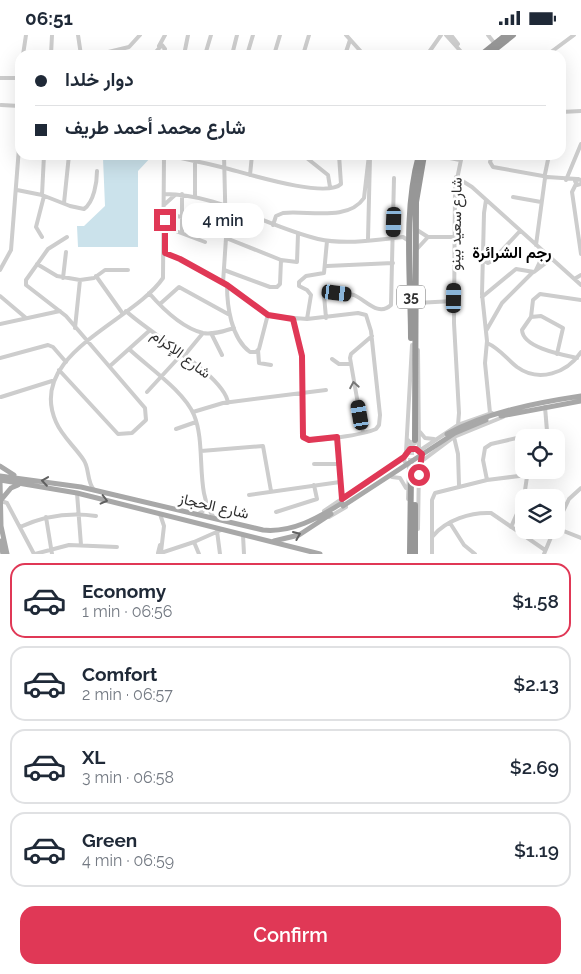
<!DOCTYPE html>
<meta charset="utf-8">
<style>
:root{--surface:#fff;--page:#f6f6f7;--text:#1f2937;--muted:#747a83;--line:#e0e1e3;--accent:#e03856}
body{margin:0;font-family:Raleway,Vazirmatn,sans-serif;background:var(--page);color:var(--text);height:100vh;display:flex;flex-direction:column;font-size:19px;white-space:nowrap}
*{box-sizing:border-box;margin:0}
p{font-size:16px;color:var(--muted)}
.icon{flex:none;width:28px;height:28px;fill:none;stroke:currentColor;stroke-width:2;stroke-linecap:round;stroke-linejoin:round}
.map{position:relative;height:519px;overflow:hidden}
.sheet{display:flex;flex-direction:column;background:var(--surface);flex:1}
.sheet>*{flex:none}
.guide{position:absolute;left:15px;top:15px;width:551px;height:110px;border-radius:15px;box-shadow:0 5px 20px #0002;display:grid;align-content:center;height:110px;padding:0 20px;background:var(--surface)}
.tools{position:absolute;left:515px;top:394px;display:grid;gap:10px}
.tools a{display:grid;place-items:center;width:50px;height:50px;border-radius:10px;background:var(--surface);box-shadow:0 5px 20px #0002;font-size:25px}
.end{position:absolute;width:22px;height:22px;margin:-11px;border:6px solid #e03856;background:#fff;box-shadow:0 0 0 2px #fff}
.from{border-radius:50%}
.bubble{position:absolute;height:35px;border-radius:15px;background:var(--surface);box-shadow:0 5px 20px #0002;font-size:16px;font-weight:600;line-height:35px;text-align:center}
.car{position:absolute;width:15px;height:30px;margin:-15px -8px;border-radius:6px;box-shadow:0 0 4px 1px #0007;background:linear-gradient(#222 24%,#8ab4d8 0 40%,#222 0 76%,#8ab4d8 0 86%,#222 0)}
.guide b{display:flex;align-items:center;gap:18px;height:48px;font-size:19px}
.guide b+b{border-top:1px solid var(--line)}
.guide i{width:12px;height:12px;background:var(--text)}
ul{padding:9px 0 0;list-style:none}
li{display:flex;align-items:center;gap:15px;height:75px;margin:0 10px 8px;padding:0 10px;border:2px solid var(--line);border-radius:15px}
li div{flex:1}
li b{display:block;font-size:19px}
li em{font-style:normal;font-weight:600}
li.on{border-color:var(--accent)}
li>.icon{width:45px;height:45px;stroke-width:1.5}
.primary-button{display:flex;gap:10px;margin-top:auto;padding:10px 20px}
.primary-button a{flex:1;height:58px;border-radius:15px;background:var(--accent);color:#fff;font-size:20px;font-weight:600;line-height:58px;text-align:center}
.status{display:flex;justify-content:space-between;align-items:center;height:35px;padding:0 25px;background:var(--surface);direction:ltr}
.status svg{height:14px;fill:currentColor}
.map>svg:first-child{display:block}
.water{fill:#cbe2eb}
.lines{fill:none;stroke-linecap:round;stroke-linejoin:round}
.highway-tunnel{stroke:#d6d6d6;stroke-width:6;stroke-dasharray:6 3;stroke-linecap:butt}
.minor{stroke:#cdcdcd;stroke-width:4}
.major{stroke:#a8a8a8;stroke-width:5}
.highway{stroke:#979797;stroke-width:6}
.major-bridge{stroke:#a8a8a8;stroke-width:5}
.oneway{stroke:#777}
.oneway2{stroke:#606060}
.route{stroke:#e03856;stroke-width:6}
.labels{text-anchor:middle;stroke-width:5;stroke-linejoin:round;paint-order:stroke}
.shield{fill:#fff;stroke:#6e6e6e;stroke-width:1}
.shield-label{font-size:14px;font-weight:bold;fill:#303030}
.street-label{font-size:15px;fill:#303030;stroke:#fff}
.neighbourhood-label{font-size:16px;font-weight:bold;fill:#000;stroke:#fff}
</style>
<div class="status"><b>06:51</b><svg viewBox="0 0 49 12"><path d="M0 12V9h3v3zM5 12V6h3v6zM10 12V3h3v9zM15 12V0h3v12zM26 1h20v11H26zM47 4h2v5h-2z"/></svg></div>
<div class="map">
<svg width="581" height="519" viewBox="0 0 581 519">
<rect width="100%" height="100%" fill="#fff"/>
<path class="water" d="M106,120L152,121L138,136V212H78L77,191H84L105,171L103,123Z"/>
<g class="lines">
<path class="highway-tunnel" d="M411,405V440"/>
<path class="minor" d="M78,0L81,20
M346,0L364,20
M446,0L464,20
M451,0L458,9
M488,0L495,9
M159,11L165,0
M163,17L206,19
M23,20L26,0
M51,20L52,0
M96,20L129,12L140,0
M153,20L162,10L165,14L161,20
M184,20L188,0
M205,20L211,0
M232,20L237,0
M247,20L253,0
M274,20L280,0
M303,20L309,0
M345,20L350,5
M427,20L441,0
M547,20L574,0
M0,43H20
M1,70L20,71
M561,77L581,76
M169,120C187,125 206,128 225,133C245,138 326,164 341,149L339,120
M303,120L328,140L330,152
M449,120L450,123L460,125
M492,120L490,127L493,132L543,141
M545,139L549,120
M250,140L252,120
M456,142L472,152L581,250
M547,142L577,144
M566,145L581,109
M581,145L578,144L575,146L577,150L581,149
M576,149L572,157L581,219
M17,155L42,160L70,171L84,174C94,167 97,147 97,136
M164,159C220,159 264,191 318,204C345,210 376,205 403,202L409,206
M182,159V197
M42,160L44,120
M195,161V120
M513,162L541,167
M486,165L484,178L482,259L487,306L485,328L490,378
M64,168L69,120
M165,169L175,160
M165,179L182,182L204,190
M273,190L276,181L283,178C307,175 348,187 364,163L369,120
M165,192L205,207
M417,195L428,202H455
M42,202L36,192L44,161
M368,204L370,122
M536,210L545,143
M416,215L428,202
M165,218L180,224L227,250L270,281L307,284L358,278L366,280L371,296L380,380L379,390L376,394C365,399 314,408 303,403L302,321L293,284
M281,225L297,227L298,199
M483,225L488,228L492,226L520,196
M37,229L57,241L80,245L94,243L105,235H128
M327,231L393,228
M0,235L11,215L20,100
M224,235L270,252H277L280,249L281,225L226,203
M536,235L544,218
M96,241L123,279
M63,243L66,217
M576,243L581,240
M223,248L226,203L224,120
M227,250C227,271 231,303 250,317H256L259,314L268,279
M149,258C162,273 182,293 203,298C213,300 224,296 234,293
M0,261L26,283
M482,262L516,234L534,237L551,224
M416,268L454,266
M160,269L179,252L228,279
M126,276C149,298 225,341 228,368
M531,282L533,265L540,259L581,265
M326,283L324,260L329,257C337,257 346,258 354,260C366,265 378,282 391,270L394,143
M307,284L311,260L307,255L299,251V247L306,241L324,238L327,206
M0,289L60,276
M75,293L80,245
M486,296L502,268L533,237
M211,298L222,320
M487,308C499,313 507,324 517,332C539,348 567,338 581,317
M129,314C148,332 184,356 194,380C207,411 194,459 215,484
M258,315L259,328L271,330
M418,315L419,415
M557,319L563,293L541,281L531,282L522,295C523,313 563,320 577,323
M184,321L203,298
M0,323L48,310L53,312L66,327
M332,324L339,329H351
M110,331L149,296
M59,335L118,399L132,398L146,385L145,373L66,281L26,250V245L48,214L67,202
M147,357L182,319
M1,362L52,346
M193,377L223,368L326,355
M458,390L459,378L454,288L455,154L462,120
M176,394L196,387
M420,397L425,403L434,404
M363,398L350,323L351,319L372,301
M337,402L342,464
M454,402L458,419L459,450
M408,405L412,410L418,406
M404 423a9 9 0 1 1 18 0a9 9 0 1 1-18 0Z
M201,416L263,411L271,456
M419,416L458,390L492,378
M406,417L412,310
M422,426L454,402L503,382
M314,429H339
M392,442L400,443L406,453
M487,445L483,425L485,413L491,409L547,396L545,372
M94,455C86,445 90,433 83,424C74,411 62,401 56,387C26,319 133,287 163,243L164,120
M77,458L81,510
M249,460L340,447
M524,462L528,435
M408,464L409,431
M1,466L7,468L34,519
M324,476L404,422
M276,477L317,464L314,450
M160,479L164,491L161,517
M197,480L203,476L206,469
M46,482L52,519
M329,482L346,472
M450,488L464,510L475,519
M556,491L569,464L581,453
M20,492C44,481 69,477 96,481
M511,492L524,463
M556,493L581,503
M418,494L419,430
M217,496L220,519
M243,500L244,519
M433,501C446,485 471,477 491,478L545,515
M194,507L199,519
M158,518L160,510
M161,518L194,507L221,495
M35,519L69,510L117,512
M432,519V465L435,458L487,445L527,440
M544,519L554,495"/>
<path class="major" d="M501,381L581,366
M447,399C488,377 535,368 581,361
M0,431L14,440
M0,441L81,452L263,495C292,498 318,483 342,468
M0,445L77,458L320,519
M0,445L1,491L7,519
M1,465L11,453L18,450
M0,506L3,519
M274,506L299,500L331,479"/>
<path class="highway" d="M467,19L468,20
M481,20L506,0
M488,20L513,0
M411,303C411,244 403,178 419,120
M415,405L416,167L424,120
M410,519L411,440
M415,519V470"/>
<path class="major-bridge" d="M343,471L455,398L486,385"/>
</g>
<defs><path id="oneway-chevron" d="M-2-3.5L2.5 0L-2 3.5" fill="none" stroke-width="1.6" stroke-linecap="round" stroke-linejoin="round" transform="scale(1.25)"/></defs>
<use class="oneway" href="#oneway-chevron" transform="translate(354 350) rotate(-100)"/>
<g class="oneway2">
<use href="#oneway-chevron" transform="translate(45 446) rotate(-172)"/>
<use href="#oneway-chevron" transform="translate(104 465) rotate(14)"/>
<use href="#oneway-chevron" transform="translate(297 500) rotate(-23)"/>
</g>
<g class="lines">
<path class="route" d="M165,185V218L180,224L227,250L268,280L293,284L302,321L303,402L309,405L337,402L342,464L404,422L410,414H416L422,419L419,440"/>
</g>
<g class="labels">
<rect class="shield" x="397" y="250.5" width="28" height="23" rx="4"/>
<g class="shield-label">
<text x="411" y="267">35</text>
</g>
<g class="street-label">
<text transform="translate(456 189) rotate(-89)" y="5">شارع سعيد بينو</text>
<text transform="translate(181 319) rotate(37)" y="5">شارع الإكرام</text>
<text transform="translate(214 471) rotate(13)" y="5">شارع الحجاز</text>
</g>
<g class="neighbourhood-label">
<text x="512" y="223">رجم الشرائرة</text>
</g>
</g>
</svg>
<div class="tools">
<a><svg class="icon" aria-label="locate" viewBox="0 0 24 24"><circle cx="12" cy="12" r="6"/><path d="M12 2v4M12 18v4M2 12h4M18 12h4"/></svg></a>
<a><svg class="icon" aria-label="layers" viewBox="0 0 24 24"><path d="M12 4l9 5-9 5-9-5zM3 14l9 5 9-5"/></svg></a>
</div>
<i class="end from" style="left:419px;top:440px"></i>
<i class="end" style="left:165px;top:185px"></i>
<div class="bubble" style="left:182px;top:168px;width:82px">4 min</div>
<i class="car" style="left:394px;top:187px;rotate:182deg"></i>
<i class="car" style="left:337px;top:258px;rotate:97deg"></i>
<i class="car" style="left:454px;top:263px;rotate:1deg"></i>
<i class="car" style="left:360px;top:380px;rotate:350deg"></i>
<div class="guide">
<b><i class="from"></i>دوار خلدا</b>
<b><i></i>شارع محمد أحمد طريف</b>
</div>
</div>
<section class="sheet">
<ul>
<li class="on"><svg class="icon" aria-label="car" viewBox="0 0 24 24"><path d="M5 17H2v-5l4-1 3-4h7l3 4 3 1v5h-3M9 17h6M6 11h13"/><circle cx="7" cy="17" r="2"/><circle cx="17" cy="17" r="2"/></svg><div><b>Economy</b><p>1 min · 06:56</p></div><em>$1.58</em></li>
<li><svg class="icon" aria-label="car" viewBox="0 0 24 24"><path d="M5 17H2v-5l4-1 3-4h7l3 4 3 1v5h-3M9 17h6M6 11h13"/><circle cx="7" cy="17" r="2"/><circle cx="17" cy="17" r="2"/></svg><div><b>Comfort</b><p>2 min · 06:57</p></div><em>$2.13</em></li>
<li><svg class="icon" aria-label="car" viewBox="0 0 24 24"><path d="M5 17H2v-5l4-1 3-4h7l3 4 3 1v5h-3M9 17h6M6 11h13"/><circle cx="7" cy="17" r="2"/><circle cx="17" cy="17" r="2"/></svg><div><b>XL</b><p>3 min · 06:58</p></div><em>$2.69</em></li>
<li><svg class="icon" aria-label="car" viewBox="0 0 24 24"><path d="M5 17H2v-5l4-1 3-4h7l3 4 3 1v5h-3M9 17h6M6 11h13"/><circle cx="7" cy="17" r="2"/><circle cx="17" cy="17" r="2"/></svg><div><b>Green</b><p>4 min · 06:59</p></div><em>$1.19</em></li>
</ul>
<div class="primary-button"><a>Confirm</a></div>
</section>
